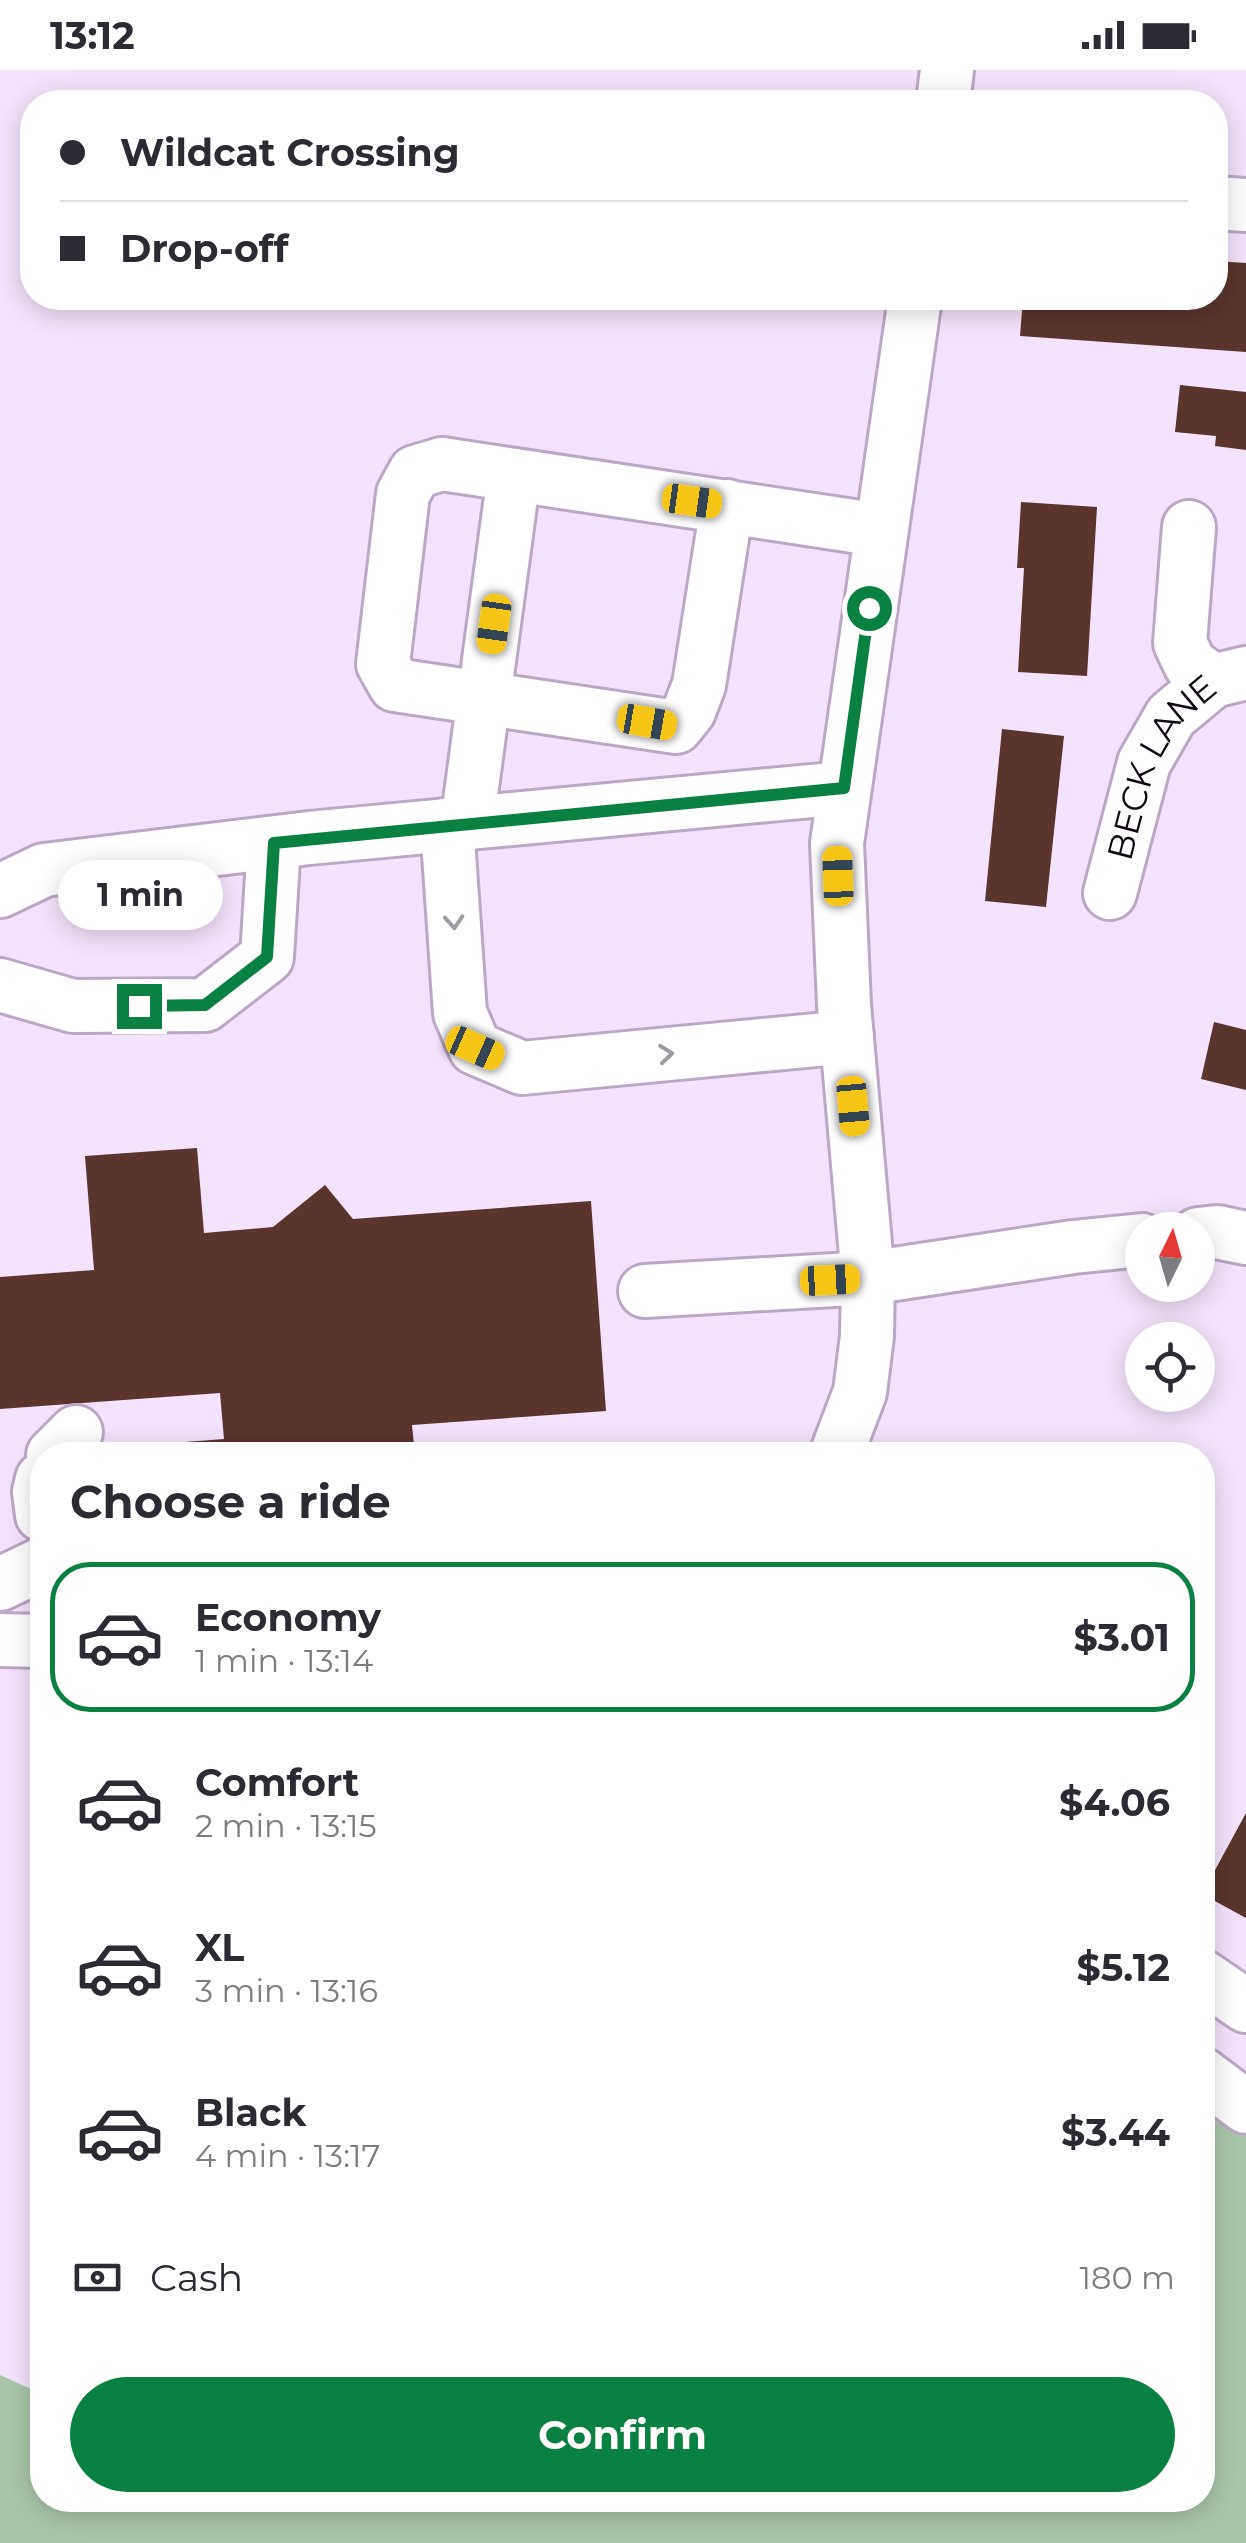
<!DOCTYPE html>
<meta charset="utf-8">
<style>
:root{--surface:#fff;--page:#f7f7f7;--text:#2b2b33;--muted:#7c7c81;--line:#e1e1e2;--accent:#0b8043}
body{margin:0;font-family:Montserrat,sans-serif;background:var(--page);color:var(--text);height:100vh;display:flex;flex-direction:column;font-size:38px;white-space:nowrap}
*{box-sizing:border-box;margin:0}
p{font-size:32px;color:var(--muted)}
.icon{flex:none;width:55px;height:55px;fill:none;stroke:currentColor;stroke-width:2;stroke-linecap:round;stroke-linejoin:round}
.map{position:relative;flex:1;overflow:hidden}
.details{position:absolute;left:30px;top:1372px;width:1185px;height:1070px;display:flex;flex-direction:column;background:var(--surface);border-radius:40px;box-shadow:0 5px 25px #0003}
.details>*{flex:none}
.top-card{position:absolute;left:20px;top:20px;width:1208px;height:220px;border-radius:40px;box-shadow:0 5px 25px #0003;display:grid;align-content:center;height:220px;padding:0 40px;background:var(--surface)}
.needle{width:65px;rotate:5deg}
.fabs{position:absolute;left:1125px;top:1142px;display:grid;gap:20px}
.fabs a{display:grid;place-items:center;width:90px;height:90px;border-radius:50%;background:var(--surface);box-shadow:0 5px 25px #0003;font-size:50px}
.end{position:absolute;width:45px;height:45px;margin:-22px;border:12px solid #0b8043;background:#fff;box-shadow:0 0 0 5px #fff}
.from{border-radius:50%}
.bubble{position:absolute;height:70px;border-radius:35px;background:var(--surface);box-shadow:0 5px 25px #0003;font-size:32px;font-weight:700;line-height:70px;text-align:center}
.car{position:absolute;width:30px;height:60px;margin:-30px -15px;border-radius:12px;box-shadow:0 0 8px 2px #0007;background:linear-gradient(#f5c518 24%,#345 0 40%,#f5c518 0 76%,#345 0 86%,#f5c518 0)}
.top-card b{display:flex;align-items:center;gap:35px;height:95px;font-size:38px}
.top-card b+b{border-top:2px solid var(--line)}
.top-card i{width:25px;height:25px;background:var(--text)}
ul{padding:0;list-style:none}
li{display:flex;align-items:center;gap:30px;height:150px;margin:0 20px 15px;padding:0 20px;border:5px solid transparent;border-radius:40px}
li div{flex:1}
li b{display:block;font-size:38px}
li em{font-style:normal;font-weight:700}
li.active{border-color:var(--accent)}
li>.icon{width:90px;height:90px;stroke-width:1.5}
h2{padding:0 40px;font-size:45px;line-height:120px}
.pay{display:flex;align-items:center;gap:25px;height:110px;padding:0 40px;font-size:38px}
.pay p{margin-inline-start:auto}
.button{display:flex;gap:20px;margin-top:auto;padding:20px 40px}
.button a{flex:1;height:115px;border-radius:60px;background:var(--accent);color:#fff;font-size:40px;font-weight:700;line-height:115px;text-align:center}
.status{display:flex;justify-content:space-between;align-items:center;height:70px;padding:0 50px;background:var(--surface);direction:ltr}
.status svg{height:28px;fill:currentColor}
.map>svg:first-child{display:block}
.green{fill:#a9c6aa}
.building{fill:#59352d}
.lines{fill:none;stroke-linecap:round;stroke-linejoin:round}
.minor-casing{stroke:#bca8c6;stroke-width:58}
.minor{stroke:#fff;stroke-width:52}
.oneway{stroke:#9f9ca1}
.route{stroke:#0b8043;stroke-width:12}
.labels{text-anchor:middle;stroke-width:10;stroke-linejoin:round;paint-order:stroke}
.street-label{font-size:35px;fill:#0f0813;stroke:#f4e3fc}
</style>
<div class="status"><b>13:12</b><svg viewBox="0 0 49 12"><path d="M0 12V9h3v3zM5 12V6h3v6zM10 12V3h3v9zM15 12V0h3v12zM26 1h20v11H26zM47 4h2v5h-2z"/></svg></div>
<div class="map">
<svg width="1246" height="2473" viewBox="0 0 1246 2473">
<rect width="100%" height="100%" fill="#f4e3fc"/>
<path class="green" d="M1203,2026L1246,2058V2473H0V2305L42,2324V2430H1202Z"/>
<path class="building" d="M1215,191L1246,193V282L1020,266L1023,228H1215Z
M1180,315L1246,322V380L1215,376L1216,366L1175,362Z
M1021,432L1097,437L1087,606L1018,602L1024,498H1017Z
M1002,659L1064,666L1046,837L985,831Z
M1214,952L1246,960V1020L1201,1009Z
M197,1078L204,1163L273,1157L325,1115L353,1149L591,1131L606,1341L412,1355L415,1385H134L133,1376L224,1369L220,1323L0,1339V1207L94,1200L85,1086Z
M1246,1743V1848L1202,1824Z"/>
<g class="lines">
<defs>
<g id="minor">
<path d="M943,32L947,0"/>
<path d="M1215,133L1246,135"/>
<path d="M727,436L699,615L689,641L676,657L395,615L383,594L403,424L415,402L442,394L880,460"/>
<path d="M1189,457L1180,573L1190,594L1213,611"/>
<path d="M467,754L514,405"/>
<path d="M447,755L460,943L475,978L522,998L847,967"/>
<path d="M0,821L44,800L309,768L844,718"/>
<path id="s1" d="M1110,823L1144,693L1171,646L1213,611L1246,603"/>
<path d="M0,915L73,936L205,935L267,887L274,773"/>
<path d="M1198,1164L1217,1162L1246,1168"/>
<path d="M645,1221L868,1208L1073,1177L1142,1170"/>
<path d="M53,1385L76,1362"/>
<path d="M836,1385L860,1322L867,1266L868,1208L844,935L837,773L915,228"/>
<path d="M42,1409L39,1422L42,1445"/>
<path d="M0,1514L42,1494"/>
<path d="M0,1570L42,1571"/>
<path d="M1202,1906L1246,1936"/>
<path d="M1202,2004L1246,2037"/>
</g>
</defs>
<use href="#minor" class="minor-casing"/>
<use href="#minor" class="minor"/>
</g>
<defs><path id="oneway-chevron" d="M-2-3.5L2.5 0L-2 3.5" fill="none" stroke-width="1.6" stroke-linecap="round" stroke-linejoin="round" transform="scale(2.5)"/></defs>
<g class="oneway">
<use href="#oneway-chevron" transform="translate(454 852) rotate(86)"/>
<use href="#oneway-chevron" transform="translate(666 984) rotate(-6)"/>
</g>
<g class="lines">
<path class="route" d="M139,936L205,935L267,887L274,773L844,718L869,538"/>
</g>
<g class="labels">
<g class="street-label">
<text dy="12" stroke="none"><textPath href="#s1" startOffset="138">BECK LANE</textPath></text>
</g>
</g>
</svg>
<div class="fabs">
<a><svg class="needle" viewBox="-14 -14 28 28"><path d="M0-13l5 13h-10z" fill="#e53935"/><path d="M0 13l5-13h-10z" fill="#7c7c81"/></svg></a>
<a><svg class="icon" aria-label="locate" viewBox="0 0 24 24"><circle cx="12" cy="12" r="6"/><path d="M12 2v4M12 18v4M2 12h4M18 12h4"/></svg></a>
</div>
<i class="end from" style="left:869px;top:538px"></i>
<i class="end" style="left:139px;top:936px"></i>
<div class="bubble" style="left:58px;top:790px;width:165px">1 min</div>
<i class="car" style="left:692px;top:431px;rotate:98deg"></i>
<i class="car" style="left:494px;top:554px;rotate:188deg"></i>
<i class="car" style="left:647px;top:652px;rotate:100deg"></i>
<i class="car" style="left:838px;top:806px;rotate:358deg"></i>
<i class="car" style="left:475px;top:978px;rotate:114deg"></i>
<i class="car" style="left:853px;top:1036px;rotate:175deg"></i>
<i class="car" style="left:830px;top:1210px;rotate:87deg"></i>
<div class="top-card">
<b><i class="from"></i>Wildcat Crossing</b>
<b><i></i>Drop-off</b>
</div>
<section class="details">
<h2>Choose a ride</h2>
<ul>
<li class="active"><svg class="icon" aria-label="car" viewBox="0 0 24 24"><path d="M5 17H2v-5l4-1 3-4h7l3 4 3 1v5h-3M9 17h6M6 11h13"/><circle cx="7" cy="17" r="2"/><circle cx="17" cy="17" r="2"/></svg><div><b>Economy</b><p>1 min · 13:14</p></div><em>$3.01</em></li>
<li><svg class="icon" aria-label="car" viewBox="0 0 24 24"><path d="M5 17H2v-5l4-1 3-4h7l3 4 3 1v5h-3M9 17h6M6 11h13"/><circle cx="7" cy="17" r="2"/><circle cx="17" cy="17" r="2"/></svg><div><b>Comfort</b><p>2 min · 13:15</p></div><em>$4.06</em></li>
<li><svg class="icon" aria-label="car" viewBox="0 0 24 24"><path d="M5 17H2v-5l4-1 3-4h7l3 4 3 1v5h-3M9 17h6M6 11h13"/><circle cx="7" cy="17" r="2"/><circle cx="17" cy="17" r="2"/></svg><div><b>XL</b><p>3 min · 13:16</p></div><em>$5.12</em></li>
<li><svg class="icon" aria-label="car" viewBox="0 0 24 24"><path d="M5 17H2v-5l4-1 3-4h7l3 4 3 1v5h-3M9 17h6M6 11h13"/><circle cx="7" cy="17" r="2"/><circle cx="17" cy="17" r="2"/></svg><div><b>Black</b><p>4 min · 13:17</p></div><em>$3.44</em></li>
</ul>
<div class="pay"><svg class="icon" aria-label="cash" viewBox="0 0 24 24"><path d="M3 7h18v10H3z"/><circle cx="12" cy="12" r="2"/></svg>Cash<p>180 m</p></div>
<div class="button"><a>Confirm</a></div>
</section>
</div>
